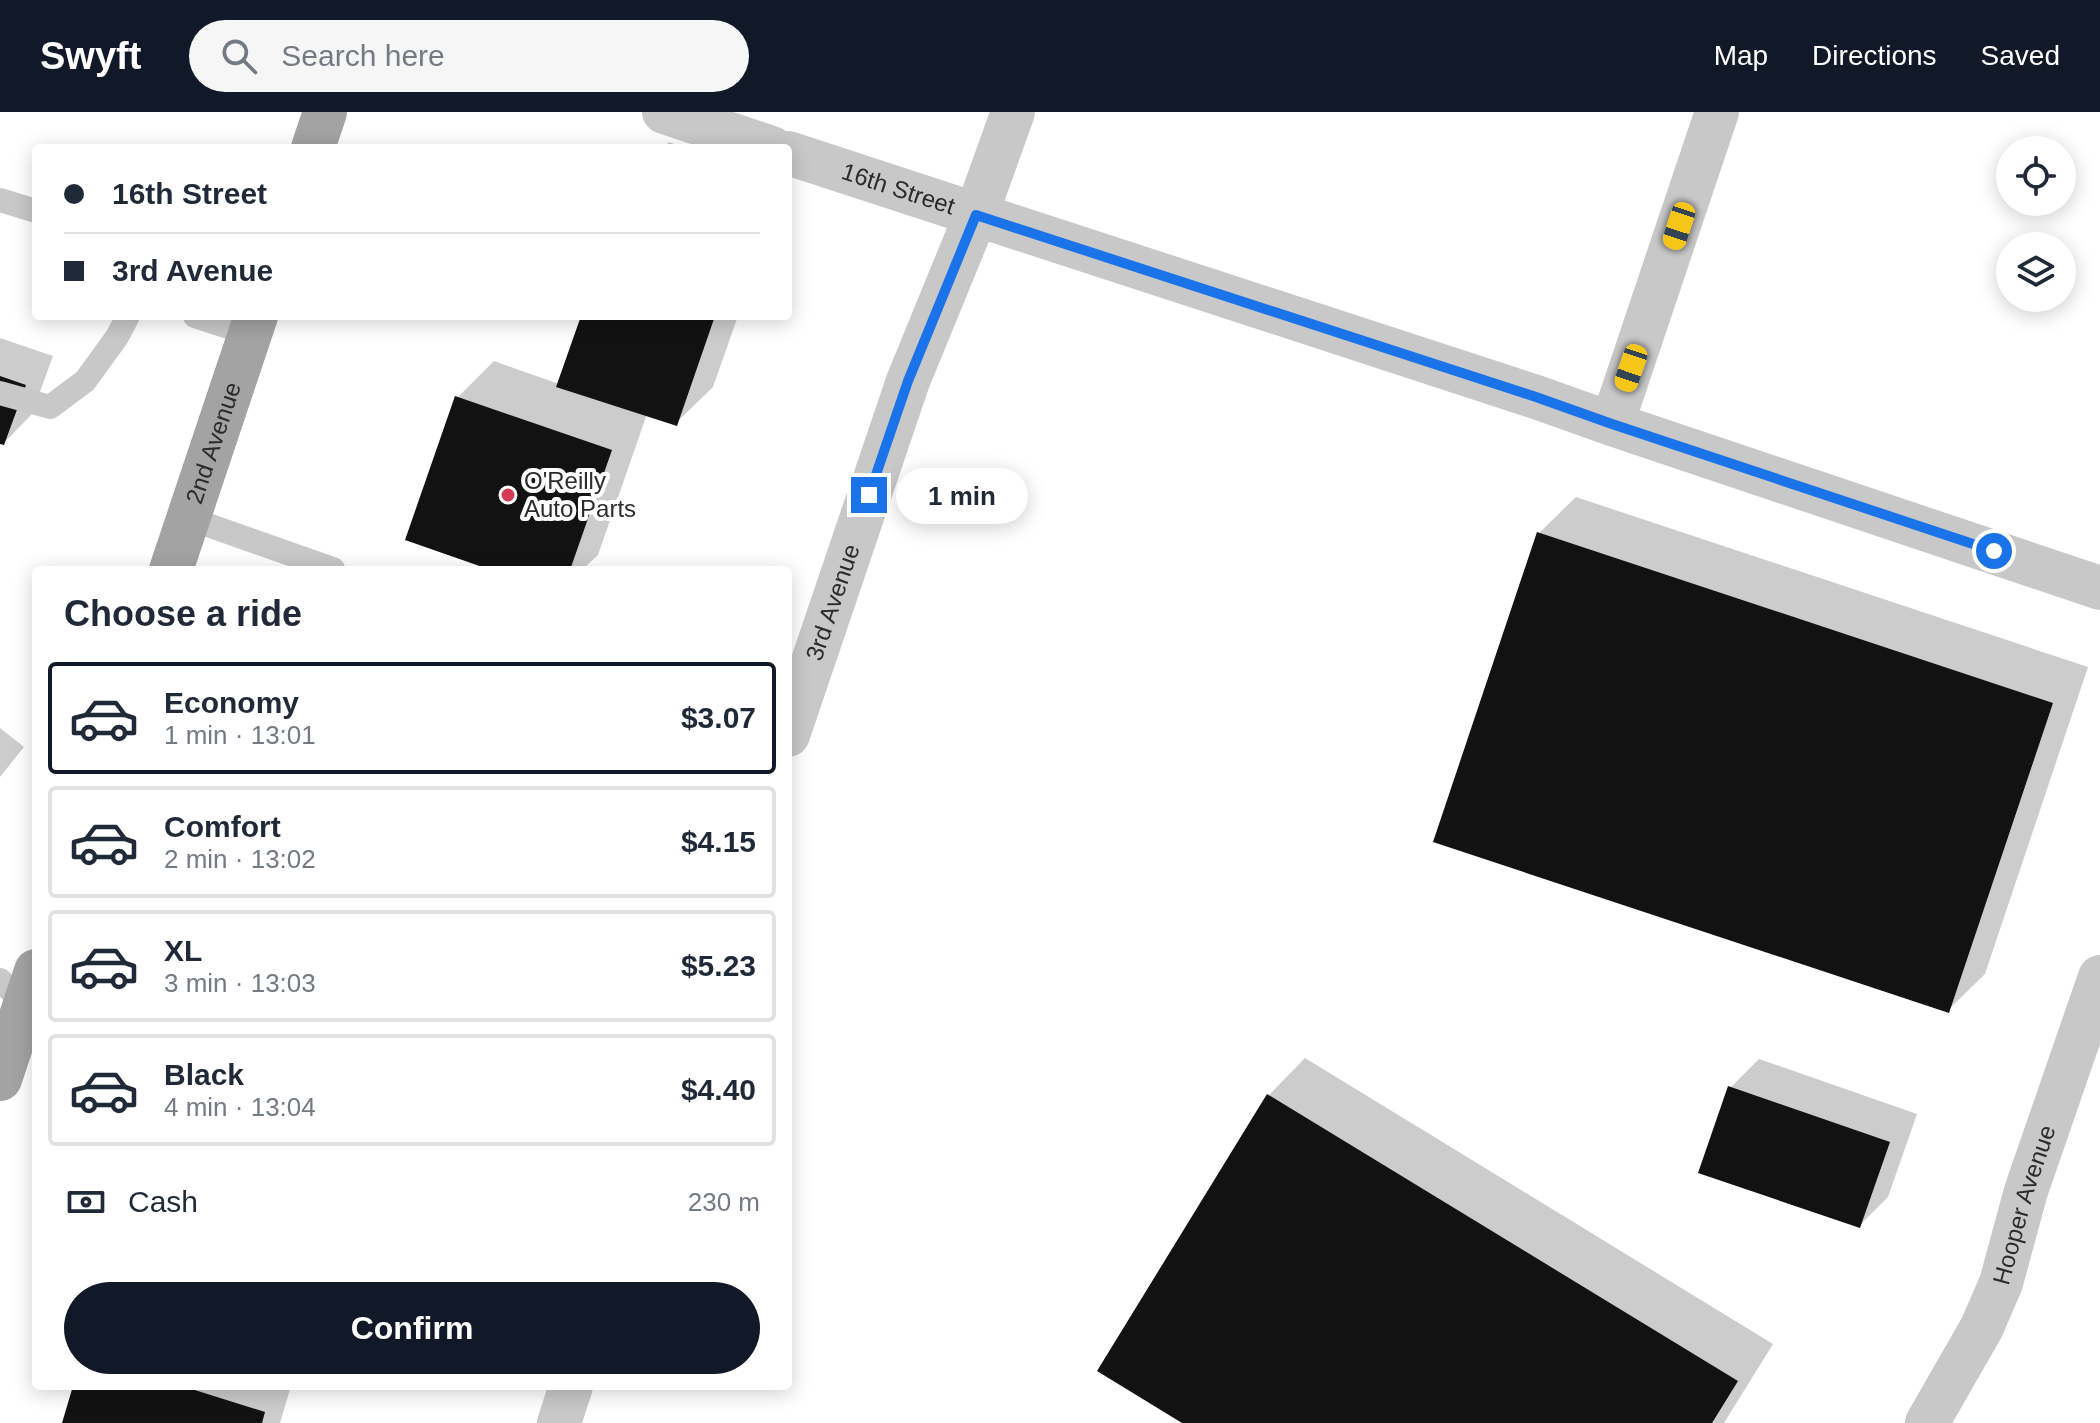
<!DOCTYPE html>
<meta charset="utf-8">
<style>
:root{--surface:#fff;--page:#f6f6f7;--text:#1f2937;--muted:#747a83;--line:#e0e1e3;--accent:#111827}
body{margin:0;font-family:Arial,sans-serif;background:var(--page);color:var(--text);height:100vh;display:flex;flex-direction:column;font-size:30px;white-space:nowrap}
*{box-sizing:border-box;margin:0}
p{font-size:26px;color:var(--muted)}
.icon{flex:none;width:44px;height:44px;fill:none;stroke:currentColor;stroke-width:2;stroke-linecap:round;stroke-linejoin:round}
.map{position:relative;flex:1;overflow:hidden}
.details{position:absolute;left:32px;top:454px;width:760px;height:824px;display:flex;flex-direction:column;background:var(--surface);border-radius:8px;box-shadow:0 4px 20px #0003}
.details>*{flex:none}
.top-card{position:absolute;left:32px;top:32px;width:760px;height:176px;border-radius:8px;box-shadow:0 4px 20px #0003;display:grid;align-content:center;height:176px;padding:0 32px;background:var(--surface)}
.fabs{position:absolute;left:1996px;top:24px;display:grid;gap:16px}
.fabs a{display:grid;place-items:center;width:80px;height:80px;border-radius:50%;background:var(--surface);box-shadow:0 4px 20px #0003;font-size:40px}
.end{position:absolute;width:36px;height:36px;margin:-18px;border:10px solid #1a73e8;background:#fff;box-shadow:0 0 0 4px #fff}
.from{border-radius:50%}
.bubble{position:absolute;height:56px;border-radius:28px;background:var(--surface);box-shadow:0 4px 20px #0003;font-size:26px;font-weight:600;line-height:56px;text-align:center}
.car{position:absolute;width:24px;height:48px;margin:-24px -12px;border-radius:10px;box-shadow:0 0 6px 2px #0007;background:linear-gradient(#f5c518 24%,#345 0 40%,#f5c518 0 76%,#345 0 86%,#f5c518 0)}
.top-card b{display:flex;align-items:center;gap:28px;height:76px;font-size:30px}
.top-card b+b{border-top:2px solid var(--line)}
.top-card i{width:20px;height:20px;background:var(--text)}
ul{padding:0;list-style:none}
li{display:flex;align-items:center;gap:24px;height:112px;margin:0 16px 12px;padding:0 16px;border:4px solid var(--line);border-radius:8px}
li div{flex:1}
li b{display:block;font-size:30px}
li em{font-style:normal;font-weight:600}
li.on{border-color:var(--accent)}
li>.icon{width:72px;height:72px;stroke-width:1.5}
h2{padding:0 32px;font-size:36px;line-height:96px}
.pay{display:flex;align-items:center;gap:20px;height:88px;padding:0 32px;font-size:30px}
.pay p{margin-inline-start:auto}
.primary-button{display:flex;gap:16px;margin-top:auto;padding:16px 32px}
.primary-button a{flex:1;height:92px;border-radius:48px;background:var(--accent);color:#fff;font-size:32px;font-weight:600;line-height:92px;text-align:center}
header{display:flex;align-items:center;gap:48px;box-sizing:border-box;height:112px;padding:0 40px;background:var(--accent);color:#fff}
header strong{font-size:38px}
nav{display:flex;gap:44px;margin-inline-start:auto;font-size:28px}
.search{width:560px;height:72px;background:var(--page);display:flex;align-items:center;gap:20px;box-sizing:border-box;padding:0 28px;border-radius:44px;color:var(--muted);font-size:30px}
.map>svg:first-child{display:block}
.shadow{fill:#0003}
.building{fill:#121212}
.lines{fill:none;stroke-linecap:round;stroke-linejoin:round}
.service{stroke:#c8c8c8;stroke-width:24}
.minor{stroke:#c8c8c8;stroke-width:44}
.primary{stroke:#a3a3a3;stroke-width:44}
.route{stroke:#1a73e8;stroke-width:10}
.poi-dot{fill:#d43c56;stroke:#fff;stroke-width:3}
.labels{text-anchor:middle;stroke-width:8;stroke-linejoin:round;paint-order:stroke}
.street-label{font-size:24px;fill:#2b2b2b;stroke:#fff}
.poi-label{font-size:24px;fill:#2b2b2b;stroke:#fff;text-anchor:start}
</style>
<header>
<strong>Swyft</strong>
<div class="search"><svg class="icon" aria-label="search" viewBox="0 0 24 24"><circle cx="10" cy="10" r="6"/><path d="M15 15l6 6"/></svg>Search here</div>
<nav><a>Map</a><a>Directions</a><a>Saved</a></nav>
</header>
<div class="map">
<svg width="2100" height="1311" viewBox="0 0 2100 1311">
<rect width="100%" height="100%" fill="#fff"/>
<path class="shadow" d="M669,30L685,36H663Z
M584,204H738L713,275L676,311L647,302L598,443L582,458H498L457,286L494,249L559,272Z
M0,226L53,244L32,302L4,331L0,330Z
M1576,385L2088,555L1985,862L1948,898L1539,421Z
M0,616L24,635L0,665Z
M1305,946L1773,1232L1724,1311H1186L1100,1258L1269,983Z
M1759,947L1917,1002L1888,1085L1859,1114L1730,976Z
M75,1274H291L280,1311H64Z"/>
<path class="building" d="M581,204H715L677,314L556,275Z
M0,264L26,273L4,333L0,332Z
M455,284L612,338L570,458H491L405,428Z
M1537,420L2053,591L1949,901L1433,730Z
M1728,974L1890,1030L1860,1116L1698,1061Z
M1267,982L1738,1269L1712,1311H1182L1097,1259Z
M73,1274H182L265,1300L262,1311H62Z"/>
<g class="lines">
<path class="service" d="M0,88L36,99
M195,204L250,222
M0,281L50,295L85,269L117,225L128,204
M188,406L333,457
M0,868L25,892"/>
<g class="minor">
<path d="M664,0L772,36"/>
<path id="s1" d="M788,41L1536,285L1612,312L2100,476"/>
<path d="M1612,312L1717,0"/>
<path id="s2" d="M788,623L908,269L976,103L1013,0"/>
<path d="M559,1311L571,1274"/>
<path id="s3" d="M1927,1311L1982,1215L2001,1171L2026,1079L2100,865"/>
</g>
<g class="primary">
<path d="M313,36L325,0"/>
<path id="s4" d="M171,458L256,204"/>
<path d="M0,967L36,859"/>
</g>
</g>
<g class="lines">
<path class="route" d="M869,383L908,269L976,103L1536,285L1612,312L1994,439"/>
</g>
<circle class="poi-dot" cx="508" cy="383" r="8"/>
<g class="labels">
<g class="street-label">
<text dy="8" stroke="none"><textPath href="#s1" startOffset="116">16th Street</textPath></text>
<text dy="8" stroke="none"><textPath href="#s4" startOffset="134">2nd Avenue</textPath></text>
<text dy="8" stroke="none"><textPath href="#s2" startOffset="140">3rd Avenue</textPath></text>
<text dy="8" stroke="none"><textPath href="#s3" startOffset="240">Hooper Avenue</textPath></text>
</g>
<g class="poi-label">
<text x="524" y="377">O'Reilly<tspan x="524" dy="28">Auto Parts</tspan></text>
</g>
</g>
</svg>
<div class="fabs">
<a><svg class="icon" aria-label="locate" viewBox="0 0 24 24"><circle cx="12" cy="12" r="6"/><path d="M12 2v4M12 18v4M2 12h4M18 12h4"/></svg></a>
<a><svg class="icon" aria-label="layers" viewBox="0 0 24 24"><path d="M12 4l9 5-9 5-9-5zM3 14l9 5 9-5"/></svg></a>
</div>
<i class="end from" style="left:1994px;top:439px"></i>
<i class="end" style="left:869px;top:383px"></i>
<div class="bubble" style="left:896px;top:356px;width:132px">1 min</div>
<i class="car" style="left:1679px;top:114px;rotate:198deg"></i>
<i class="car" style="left:1631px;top:256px;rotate:199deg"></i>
<div class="top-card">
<b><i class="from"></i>16th Street</b>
<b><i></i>3rd Avenue</b>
</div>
<section class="details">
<h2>Choose a ride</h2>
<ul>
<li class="on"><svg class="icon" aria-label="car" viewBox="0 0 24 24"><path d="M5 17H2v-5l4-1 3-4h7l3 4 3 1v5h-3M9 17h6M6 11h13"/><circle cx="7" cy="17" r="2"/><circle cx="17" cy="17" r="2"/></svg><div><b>Economy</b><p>1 min · 13:01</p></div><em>$3.07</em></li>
<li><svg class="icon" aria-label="car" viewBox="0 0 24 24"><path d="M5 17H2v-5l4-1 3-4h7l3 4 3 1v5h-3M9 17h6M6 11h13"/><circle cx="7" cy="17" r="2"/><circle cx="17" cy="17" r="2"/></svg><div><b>Comfort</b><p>2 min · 13:02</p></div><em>$4.15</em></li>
<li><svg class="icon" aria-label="car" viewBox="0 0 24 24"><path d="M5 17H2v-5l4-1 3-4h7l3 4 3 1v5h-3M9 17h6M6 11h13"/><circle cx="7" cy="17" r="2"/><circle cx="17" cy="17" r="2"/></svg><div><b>XL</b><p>3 min · 13:03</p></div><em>$5.23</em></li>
<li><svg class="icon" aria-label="car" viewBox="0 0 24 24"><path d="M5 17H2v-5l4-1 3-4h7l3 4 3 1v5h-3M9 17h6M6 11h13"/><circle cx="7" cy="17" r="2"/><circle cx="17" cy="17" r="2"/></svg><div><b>Black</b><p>4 min · 13:04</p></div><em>$4.40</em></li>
</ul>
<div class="pay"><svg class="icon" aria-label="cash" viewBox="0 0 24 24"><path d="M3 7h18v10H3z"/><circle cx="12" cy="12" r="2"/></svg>Cash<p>230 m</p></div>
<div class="primary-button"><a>Confirm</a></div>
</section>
</div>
